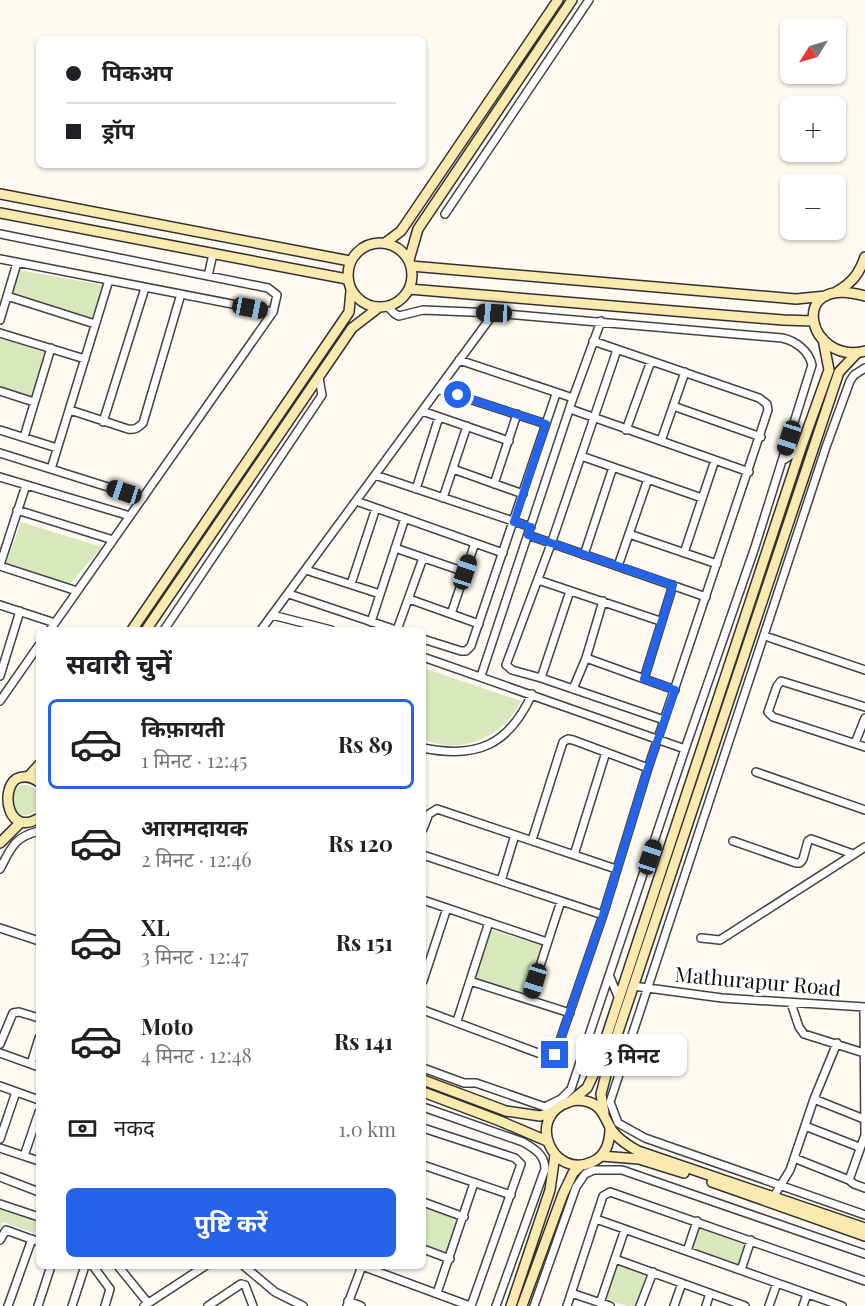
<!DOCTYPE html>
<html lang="hi">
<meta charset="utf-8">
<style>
:root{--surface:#fff;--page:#f2f2f2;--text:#202124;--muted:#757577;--line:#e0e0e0;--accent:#2563eb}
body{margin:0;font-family:"Playfair Display","Noto Sans Devanagari",serif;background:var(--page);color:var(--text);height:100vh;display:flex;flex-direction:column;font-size:22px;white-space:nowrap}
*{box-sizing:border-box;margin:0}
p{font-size:20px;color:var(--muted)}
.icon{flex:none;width:33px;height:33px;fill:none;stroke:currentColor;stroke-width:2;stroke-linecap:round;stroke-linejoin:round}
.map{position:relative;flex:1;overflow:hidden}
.panel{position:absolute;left:36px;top:627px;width:390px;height:642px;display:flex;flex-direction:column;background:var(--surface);border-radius:9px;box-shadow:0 2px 4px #0004}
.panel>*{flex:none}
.top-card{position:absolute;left:36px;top:36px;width:390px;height:132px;border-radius:9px;box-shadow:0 2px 4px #0004;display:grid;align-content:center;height:132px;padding:0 30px;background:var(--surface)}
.needle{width:39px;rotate:233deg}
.fabs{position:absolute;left:780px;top:18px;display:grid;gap:12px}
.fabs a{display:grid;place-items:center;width:66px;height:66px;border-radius:9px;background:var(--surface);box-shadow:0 2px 4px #0004;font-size:30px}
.end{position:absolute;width:27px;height:27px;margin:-14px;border:8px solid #2563eb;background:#fff;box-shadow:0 0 0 3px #fff}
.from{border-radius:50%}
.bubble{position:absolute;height:42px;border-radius:9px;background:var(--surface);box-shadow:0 2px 4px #0004;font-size:20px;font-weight:700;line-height:42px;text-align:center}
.car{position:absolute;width:18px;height:36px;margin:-18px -9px;border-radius:8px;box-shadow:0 0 4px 2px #0007;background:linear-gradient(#222 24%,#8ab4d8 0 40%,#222 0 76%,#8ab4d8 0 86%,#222 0)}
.top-card b{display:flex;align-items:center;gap:21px;height:57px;font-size:22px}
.top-card b+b{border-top:2px solid var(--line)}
.top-card i{width:15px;height:15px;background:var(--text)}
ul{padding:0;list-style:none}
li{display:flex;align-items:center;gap:18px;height:90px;margin:0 12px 9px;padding:0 18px;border:3px solid transparent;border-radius:9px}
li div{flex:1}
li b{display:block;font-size:22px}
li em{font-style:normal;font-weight:700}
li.on{border-color:var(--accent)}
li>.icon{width:54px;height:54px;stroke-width:1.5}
h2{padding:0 30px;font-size:27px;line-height:72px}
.pay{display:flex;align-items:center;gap:15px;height:66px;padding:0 30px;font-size:22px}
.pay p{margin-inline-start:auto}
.cta{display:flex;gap:12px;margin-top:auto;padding:12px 30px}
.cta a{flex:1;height:69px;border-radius:9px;background:var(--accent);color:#fff;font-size:24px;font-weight:700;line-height:69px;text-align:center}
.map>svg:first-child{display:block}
.green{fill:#d8e8bc}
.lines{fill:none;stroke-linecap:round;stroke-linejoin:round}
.street-casing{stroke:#424242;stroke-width:10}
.secondary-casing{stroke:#313131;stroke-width:12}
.street{stroke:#fff;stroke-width:7}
.secondary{stroke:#fbeab0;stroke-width:9}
.route{stroke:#2563eb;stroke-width:8}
.labels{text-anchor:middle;stroke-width:6;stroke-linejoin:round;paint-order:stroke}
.street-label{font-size:21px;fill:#0f0f0f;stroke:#fff}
</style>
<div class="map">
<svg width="865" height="1306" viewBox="0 0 865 1306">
<rect width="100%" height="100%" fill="#fefaf1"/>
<path class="green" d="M20,270L102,285L93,319L11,295Z
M0,338L46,353L32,398L0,388Z
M21,522L102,547L70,584L6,563Z
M423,668L521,701C504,737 460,756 423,739Z
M10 800a15 15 0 1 1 30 0a15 15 0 1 1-30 0Z
M489,929L542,946L526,996L473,980Z
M423,1204L462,1218L449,1253L423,1244Z
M0,1208L39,1222V1235L3,1222L0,1229Z
M699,1228L746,1245L739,1265L692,1248Z
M619,1263L647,1273L635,1306H627L606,1299Z"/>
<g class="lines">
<defs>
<path id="street" d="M445,214L589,0
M0,234L268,288L277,295L273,312L50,630
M0,259L273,312
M208,276L213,254
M7,296L95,324
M388,307L395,314L399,316L423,310L494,313L782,338C796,341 809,351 812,365L755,547L685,749L571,1089L561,1099L545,1107L476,1083H464L423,1068
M0,320L17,263
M0,333L85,359
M617,350L551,544L506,665L512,670L541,678L664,720
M459,360L573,398
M865,368L854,375L850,381L826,447L610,1102L618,1123L645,1138L865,1215
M438,389L546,424
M0,391L34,402
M673,406L761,437
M570,409L749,472
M70,410L128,429C135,430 138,428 143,423L181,294
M422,411L509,441
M103,422L145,288
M0,430L57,448
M626,430L651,361
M24,437L51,348
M661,441L685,372
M0,453L143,498
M581,456L702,498
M782,461L801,448
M51,469L109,280
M453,469L523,494
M375,475L531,527
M0,477L130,516
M494,484L517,414
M416,489L439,417
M443,498L467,426
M356,501L503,553
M17,510L113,540
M629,534L717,564
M528,535L706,597
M395,548L465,572
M684,553L715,460
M584,555L613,467
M0,565L26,485
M0,566L77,591
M618,566L648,479
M306,570L380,594
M538,580L660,621
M351,584L376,508
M289,594L396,630
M409,599L479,624
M0,605L55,623
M451,614L475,543
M272,615L331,630
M371,622L405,518
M164,630L318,401L322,395L319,378
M261,630L494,313
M397,630L423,558
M765,636L865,670
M423,639L461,651H466L471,646L556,394
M423,657L685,749
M586,658L675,690
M0,676L20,611
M481,676L573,398L601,321
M541,678L570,591
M644,679L673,585
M573,689L586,658L603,601
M0,701L39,645
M865,707L781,681L777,686L768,712L773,717L865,747
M855,743L865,718
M423,748C477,759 509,745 532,694
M756,772L865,810
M423,829L429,814L437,809L616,869
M532,840L563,742L568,739L573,740L648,768
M733,841L796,863H800L803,859L808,841L811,839L853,854
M423,855L603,915
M574,855L606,752
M0,869C11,848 14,837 39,831
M501,881L515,835
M423,900L547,942
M0,928L39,941
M701,938L720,940L865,847
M610,977L619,999
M423,981L447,908
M470,981L570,1013
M633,986L722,998L865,1007
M529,1000L561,901
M791,1003L799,1027L804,1034L864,1053
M864,1007L865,1135
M423,1010L546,1056L550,1057L555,1055L603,915L648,768L768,410L767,404L759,398L593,341
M457,1021L489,922
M0,1044L13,1013L19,1012L39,1018
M0,1053L39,1067
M31,1064L39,1038
M0,1086L39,1100
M814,1099L864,1119
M423,1107L523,1142C535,1149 545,1155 545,1169L496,1306
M805,1126L859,1147
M423,1128L515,1158L521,1164L471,1306
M865,1135L849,1180L854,1184L865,1188
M0,1139L16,1092
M0,1148L39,1161
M24,1156L39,1112
M794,1158L849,1180
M423,1165L511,1195
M0,1177L39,1192
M774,1196L790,1170L814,1099L837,1043
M423,1202L464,1217
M0,1204L39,1217
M596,1219L842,1306
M0,1240L6,1230L39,1242
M423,1249L450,1259
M687,1251L697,1221
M615,1259L745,1306
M93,1266L110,1289L105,1306
M118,1266L148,1303
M244,1266L275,1292L303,1306
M362,1266L470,1306
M741,1270L751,1240
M437,1293L474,1183
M571,1293L610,1306
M348,1301L361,1306
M600,1303L625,1229
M8,1306L32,1239
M38,1306L51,1266
M72,1306L85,1266
M144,1306L205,1266
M208,1306L241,1284L245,1285L253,1306
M347,1306L362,1266
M534,1306L576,1187L585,1174L594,1170H622L865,1254
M567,1306L603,1196L610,1192L865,1281
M640,1306L653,1272
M674,1306L682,1283
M706,1306L710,1293
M769,1306L777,1283
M803,1306L807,1294"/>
<path id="secondary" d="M0,194L350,261
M0,213L347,279
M348 275a32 32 0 1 1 64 0a32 32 0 1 1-64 0Z
M385,243L401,231L558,0
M409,260L418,229L572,0
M411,266L796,299L826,296
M409,289L783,320L813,321
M836,292C852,283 859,274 865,257
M865,296C785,273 808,366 865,351
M132,630L349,312L351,291
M146,630L352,328L378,308
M28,777L39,765
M39,782C32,777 24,775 16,779C0,791 8,837 39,818
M0,843L21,822
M423,1080L506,1111L540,1116L553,1112
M423,1092L500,1121L547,1141
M572,1100L587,1088L595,1071L801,448L829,370L823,339
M604,1113L601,1094L614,1044L839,372L857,353
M610,1128C610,1142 606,1156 592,1162C552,1180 525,1116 569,1102C577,1099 588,1100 595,1105C604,1111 605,1119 610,1127C615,1137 629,1146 638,1151L865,1228
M601,1156L639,1159L684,1173
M712,1182L865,1236
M511,1306L550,1190L555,1155
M522,1306L563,1194L573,1173L581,1165"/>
</defs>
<use href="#street" class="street-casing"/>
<use href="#secondary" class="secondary-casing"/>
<use href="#street" class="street"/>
<use href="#secondary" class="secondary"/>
</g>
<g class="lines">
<path class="route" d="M458,395L546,424L514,522L531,527L528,535L673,585L644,679L675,690L648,768L603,915L555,1055"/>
</g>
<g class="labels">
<g class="street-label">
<text transform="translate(758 982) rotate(5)" y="7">Mathurapur Road</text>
</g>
</g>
</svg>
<div class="fabs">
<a><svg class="needle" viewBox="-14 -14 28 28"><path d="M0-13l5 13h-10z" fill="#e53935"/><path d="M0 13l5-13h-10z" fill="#757577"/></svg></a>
<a>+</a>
<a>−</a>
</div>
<i class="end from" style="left:458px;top:395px"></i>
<i class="end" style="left:555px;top:1055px"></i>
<div class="bubble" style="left:576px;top:1034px;width:111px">3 मिनट</div>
<i class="car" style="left:250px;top:308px;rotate:101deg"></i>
<i class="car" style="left:494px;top:313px;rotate:273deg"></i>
<i class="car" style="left:789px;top:438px;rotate:198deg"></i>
<i class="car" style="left:124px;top:492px;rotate:288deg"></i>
<i class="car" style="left:465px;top:572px;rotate:18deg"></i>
<i class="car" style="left:650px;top:857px;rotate:18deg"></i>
<i class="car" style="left:535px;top:981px;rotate:197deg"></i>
<div class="top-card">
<b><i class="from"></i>पिकअप</b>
<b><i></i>ड्रॉप</b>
</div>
<section class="panel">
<h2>सवारी चुनें</h2>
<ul>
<li class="on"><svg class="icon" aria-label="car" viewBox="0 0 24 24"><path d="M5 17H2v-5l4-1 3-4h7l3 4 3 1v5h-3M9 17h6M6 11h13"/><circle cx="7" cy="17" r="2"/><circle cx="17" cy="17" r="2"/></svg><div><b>किफ़ायती</b><p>1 मिनट · 12:45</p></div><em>Rs 89</em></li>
<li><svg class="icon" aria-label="car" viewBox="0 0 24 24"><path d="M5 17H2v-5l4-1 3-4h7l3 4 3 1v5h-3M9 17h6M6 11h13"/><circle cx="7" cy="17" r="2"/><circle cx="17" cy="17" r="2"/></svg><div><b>आरामदायक</b><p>2 मिनट · 12:46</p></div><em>Rs 120</em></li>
<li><svg class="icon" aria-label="car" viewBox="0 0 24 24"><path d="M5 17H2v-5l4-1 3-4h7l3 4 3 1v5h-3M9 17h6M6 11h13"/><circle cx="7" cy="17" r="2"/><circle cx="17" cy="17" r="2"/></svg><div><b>XL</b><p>3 मिनट · 12:47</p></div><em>Rs 151</em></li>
<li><svg class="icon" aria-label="car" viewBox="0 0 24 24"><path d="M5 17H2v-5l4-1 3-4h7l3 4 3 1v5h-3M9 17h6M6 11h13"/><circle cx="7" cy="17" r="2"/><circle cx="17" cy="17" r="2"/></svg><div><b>Moto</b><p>4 मिनट · 12:48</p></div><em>Rs 141</em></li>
</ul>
<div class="pay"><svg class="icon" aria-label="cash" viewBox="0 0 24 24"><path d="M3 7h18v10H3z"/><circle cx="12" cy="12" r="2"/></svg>नकद<p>1.0 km</p></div>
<div class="cta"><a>पुष्टि करें</a></div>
</section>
</div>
